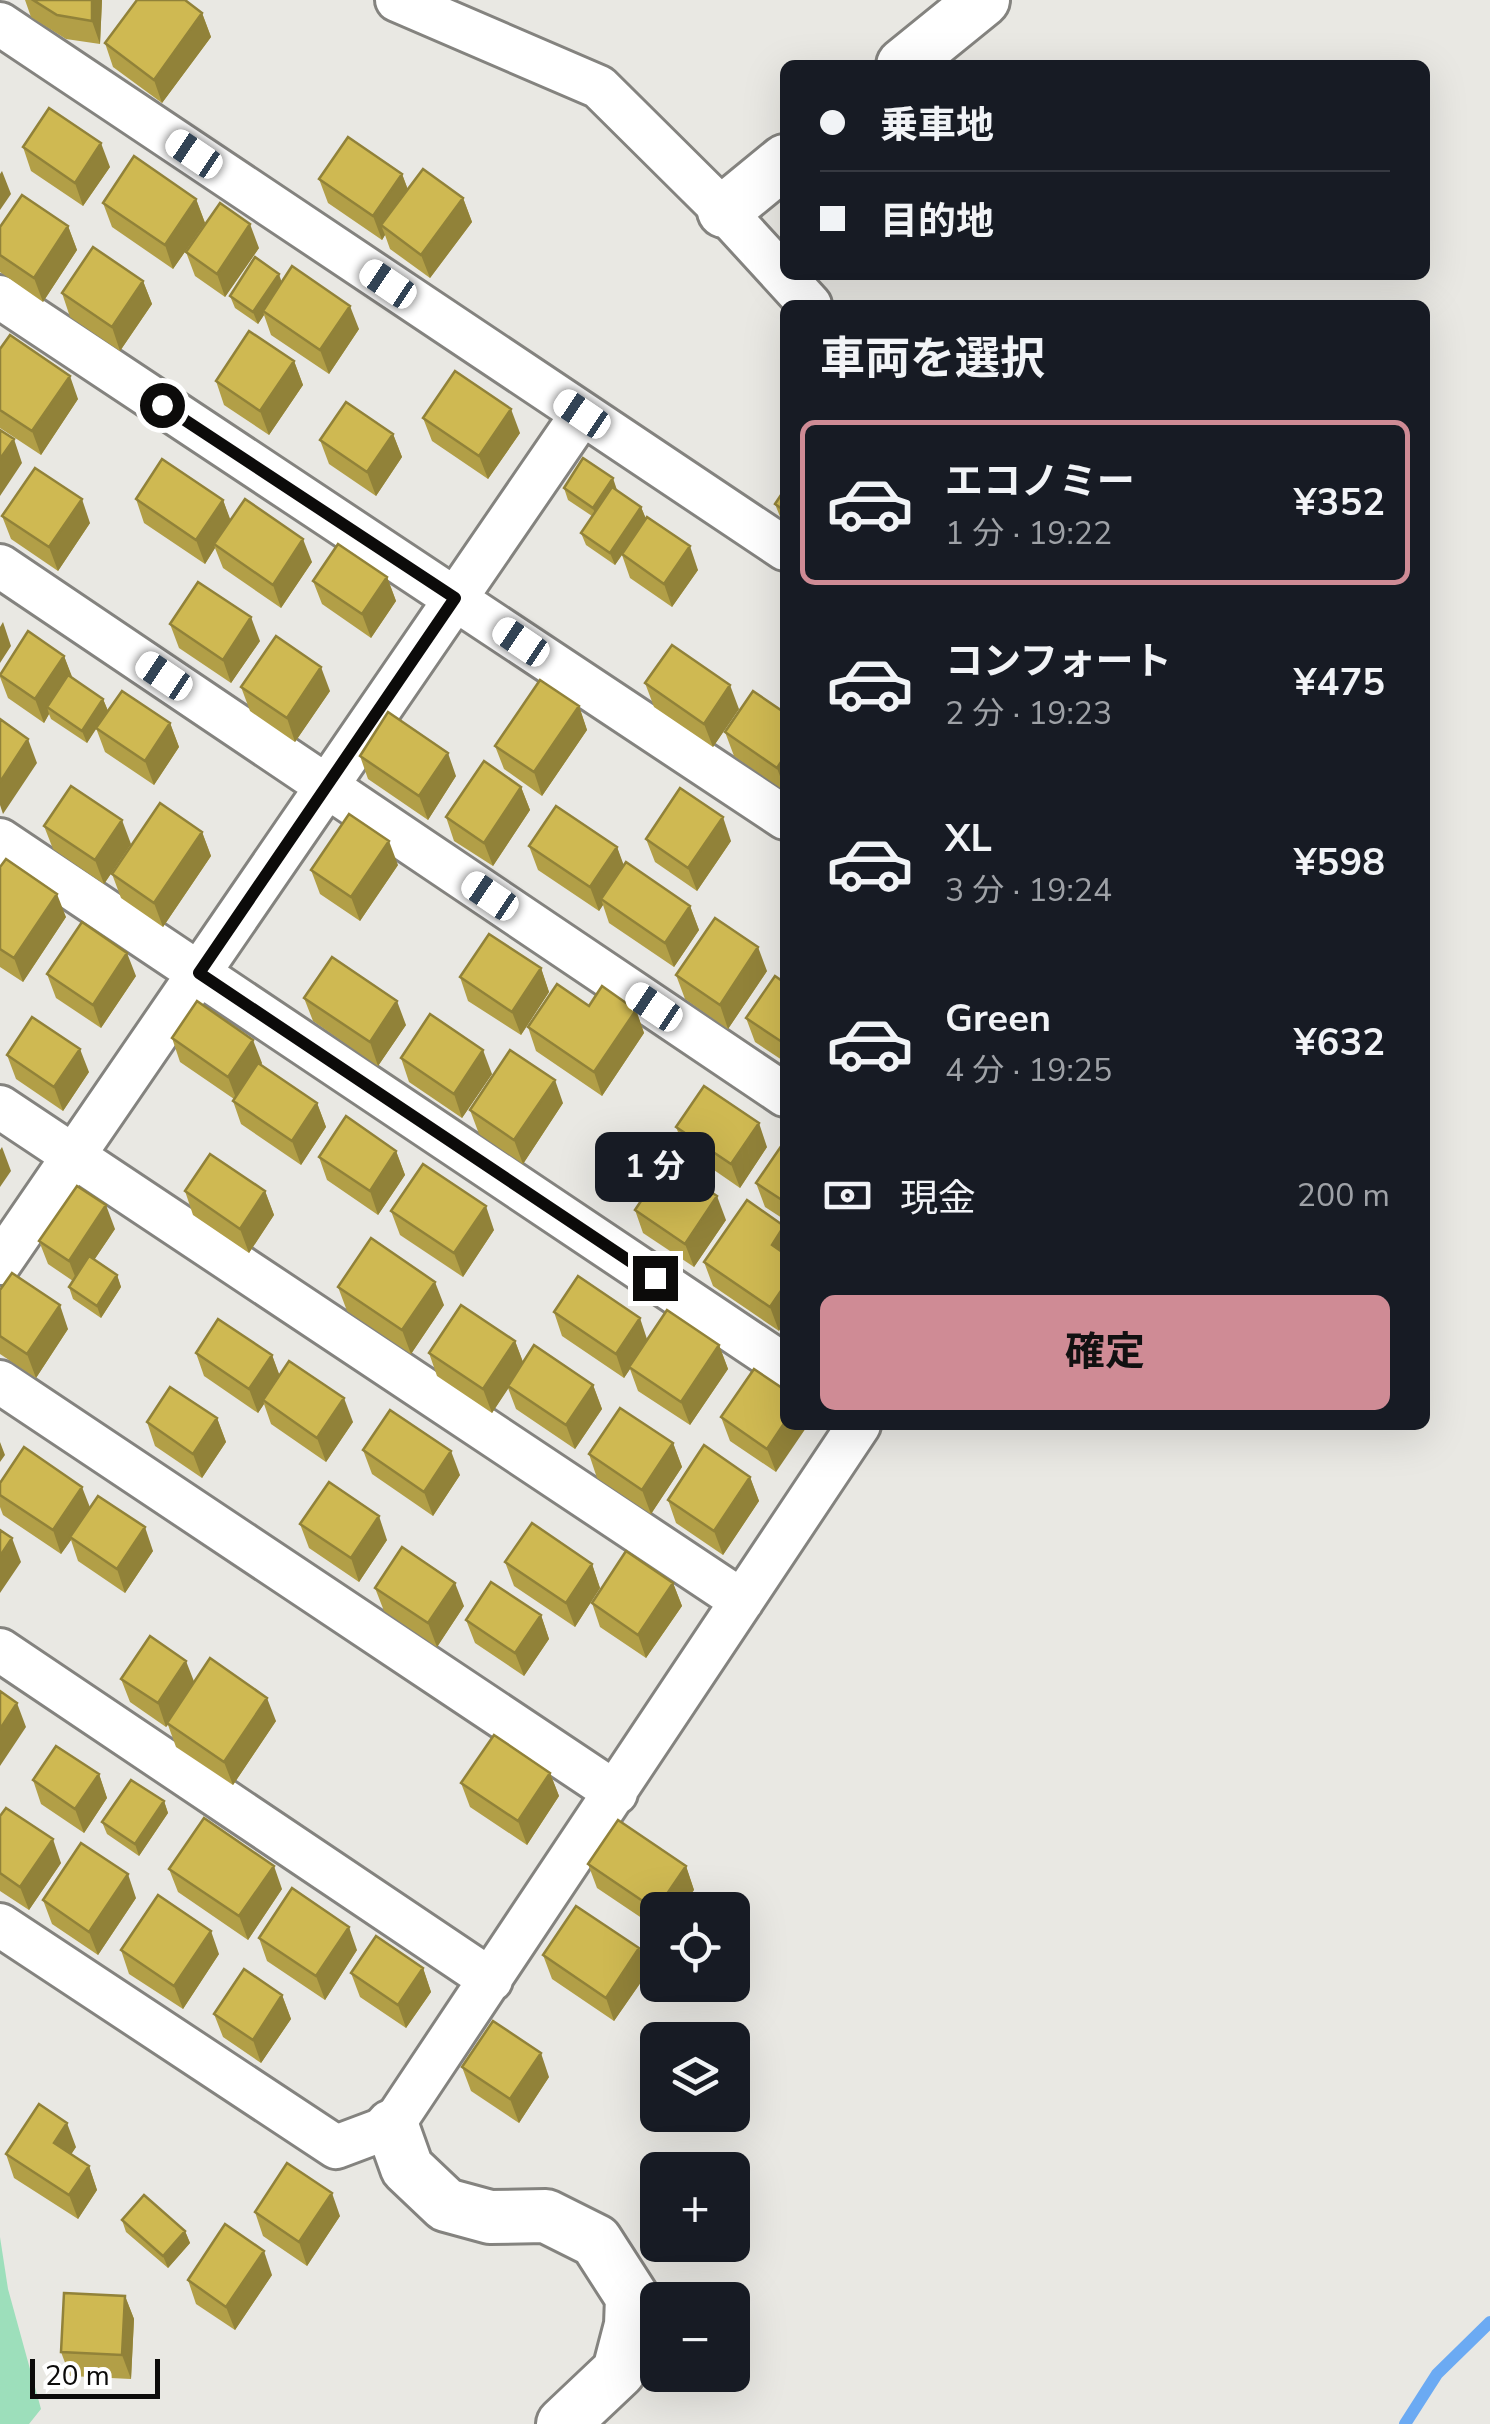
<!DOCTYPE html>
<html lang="ja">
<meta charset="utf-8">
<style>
:root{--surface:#171b24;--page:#20242c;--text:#f1f3f6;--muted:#9ea1a6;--line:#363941;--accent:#cf8b95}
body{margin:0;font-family:"Nunito Sans","Noto Sans JP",sans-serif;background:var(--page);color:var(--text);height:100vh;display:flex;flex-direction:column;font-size:38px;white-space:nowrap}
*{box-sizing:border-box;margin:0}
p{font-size:32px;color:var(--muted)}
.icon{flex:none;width:55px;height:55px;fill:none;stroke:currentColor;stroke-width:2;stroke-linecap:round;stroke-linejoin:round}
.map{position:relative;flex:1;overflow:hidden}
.sheet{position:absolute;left:780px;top:300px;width:650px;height:1130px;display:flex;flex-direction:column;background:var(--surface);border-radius:15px;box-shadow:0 10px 40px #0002}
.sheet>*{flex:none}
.hud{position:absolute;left:780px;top:60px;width:650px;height:220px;border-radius:15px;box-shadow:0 10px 40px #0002;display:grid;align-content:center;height:220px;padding:0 40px;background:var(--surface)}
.tools{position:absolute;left:640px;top:1892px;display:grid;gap:20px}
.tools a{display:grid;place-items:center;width:110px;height:110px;border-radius:15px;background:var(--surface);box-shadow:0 10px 40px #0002;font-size:50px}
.scale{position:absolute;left:30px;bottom:25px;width:130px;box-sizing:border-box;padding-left:10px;border:5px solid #0c0b0a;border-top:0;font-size:28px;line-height:35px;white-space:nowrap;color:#0c0b0a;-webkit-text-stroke:8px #fff;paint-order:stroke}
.end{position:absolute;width:45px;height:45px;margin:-22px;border:12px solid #0c0b0a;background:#fff;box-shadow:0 0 0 5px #fff}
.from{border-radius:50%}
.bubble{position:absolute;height:70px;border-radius:15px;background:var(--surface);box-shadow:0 10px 40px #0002;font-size:32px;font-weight:700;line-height:70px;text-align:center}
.car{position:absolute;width:30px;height:60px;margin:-30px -15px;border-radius:12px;box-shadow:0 0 8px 2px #0007;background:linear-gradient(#fff 24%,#345 0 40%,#fff 0 76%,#345 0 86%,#fff 0)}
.hud b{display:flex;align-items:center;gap:35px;height:95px;font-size:38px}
.hud b+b{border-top:2px solid var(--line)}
.hud i{width:25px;height:25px;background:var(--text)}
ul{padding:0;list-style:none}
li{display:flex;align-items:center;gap:30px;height:165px;margin:0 20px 15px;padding:0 20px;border:5px solid transparent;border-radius:15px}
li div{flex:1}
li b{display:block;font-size:38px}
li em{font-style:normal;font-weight:700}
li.on{border-color:var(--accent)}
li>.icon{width:90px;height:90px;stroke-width:1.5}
h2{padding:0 40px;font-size:45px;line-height:120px}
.pay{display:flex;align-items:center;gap:25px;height:110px;padding:0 40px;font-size:38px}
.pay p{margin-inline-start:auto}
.cta{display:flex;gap:20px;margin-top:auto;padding:20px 40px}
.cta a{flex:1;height:115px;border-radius:15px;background:var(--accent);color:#111;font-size:40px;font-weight:700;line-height:115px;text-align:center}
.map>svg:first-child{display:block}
.green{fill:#9ddfbb}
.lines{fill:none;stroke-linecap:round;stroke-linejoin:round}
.stream{stroke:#6baaf3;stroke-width:12}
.minor-casing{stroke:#84837f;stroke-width:48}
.tertiary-casing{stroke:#84837f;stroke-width:58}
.minor{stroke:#fff;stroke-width:42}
.tertiary{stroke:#fff;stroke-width:52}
.wall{fill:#b29f47}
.shaded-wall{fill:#918239}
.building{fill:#cfb952;stroke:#918239;stroke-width:2.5}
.route{stroke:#0c0b0a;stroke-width:12}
</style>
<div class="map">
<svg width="1490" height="2424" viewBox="0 0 1490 2424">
<rect width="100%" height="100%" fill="#e9e8e3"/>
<path class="green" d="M0,2237L8,2289L41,2409L29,2424H0Z"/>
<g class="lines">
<path class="stream" d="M1405,2424L1437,2374L1490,2322"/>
<defs>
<path id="minor" d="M397,0L599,87L724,211L810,305
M0,24L785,549
M0,297L785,818
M0,566L785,1095
M0,840L785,1366
M0,1107L742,1601
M0,1263L582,414
M0,1382L616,1793
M0,1650L491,1980
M0,1925L336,2147L392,2126L859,1425"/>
<path id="tertiary" d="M903,65L983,0
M724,211L785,161
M392,2126L407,2168L446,2205L490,2217L546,2216L596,2241L632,2297L631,2325L619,2371L563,2424"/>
</defs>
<use href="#minor" class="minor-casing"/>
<use href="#tertiary" class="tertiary-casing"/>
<use href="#minor" class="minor"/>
<use href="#tertiary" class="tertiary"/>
</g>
<path class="wall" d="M25,0H102L100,44L66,39L31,17Z
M202,13L211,37L162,103L113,67L105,43Z
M23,147L110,167L83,206L31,171Z
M402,174L408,190L463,198L472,222L430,278L390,249L385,235L382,240L328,203L319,179Z
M196,199L205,223L173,269L112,227L103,203Z
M68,226L77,250L43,302L0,272V227Z
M259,248L225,297L195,276L186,252Z
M143,281L152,304L120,351L70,317L62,293Z
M282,282L359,329L329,374L271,335L264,315L258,324L235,308L230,296Z
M0,349L78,399L41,455L0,428Z
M294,361L303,385L269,435L224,405L216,381Z
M423,418L520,433L488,479L432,441Z
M393,434L402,457L376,496L329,464L320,440Z
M564,488L617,490L641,507L646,519L698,570L672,607L630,578L622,555L615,565L586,545L581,533L592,516L568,500Z
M785,489V529L775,504Z
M136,499L223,500L230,520L312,562L281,608L223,568L215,548L205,564L144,523Z
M2,516L90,523L58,571L11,539Z
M387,577L396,601L371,638L322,604L313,581Z
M170,624L260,641L231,683L179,648Z
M64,656L72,678L103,699L108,711L170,723L179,747L154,785L105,752L96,728L87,743L51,719L49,714L44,723L8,698L0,677V673Z
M645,683L739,709L713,747L654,707Z
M241,687L330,691L295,742L250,711Z
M579,706L587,730L542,796L504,769L495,746Z
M785,713V791L734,756L725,732Z
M360,756L456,776L428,820L368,779Z
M521,787L530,810L493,866L454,841L446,817Z
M44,826L131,844L104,884L53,849Z
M202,832L211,856L163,927L121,898L112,874Z
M646,839L731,841L697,891L655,862Z
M529,846L617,847L623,865L690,906L699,930L674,967L609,923L603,905L599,911L538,870Z
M398,865L360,921L320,894L311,870Z
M0,867L66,917L23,982L0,967Z
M541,968L549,992L521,1035L468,1001L460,977Z
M767,971L728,1029L685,999L676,975Z
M47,974L136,976L101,1028L56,998Z
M785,983V1062L755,1042L746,1018Z
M304,998L406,1025L378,1066L313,1021Z
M589,1006L636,1010L644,1033L602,1096L536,1051L528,1027Z
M172,1038L262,1063L261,1065L317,1103L326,1127L301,1165L241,1124L233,1101L234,1099L180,1062Z
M7,1055L89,1072L63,1111L16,1079Z
M401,1058L492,1074L462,1118L409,1082Z
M563,1103L523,1164L479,1134L470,1110Z
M676,1127L767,1147L740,1188L685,1150Z
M785,1143V1220L765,1207L756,1183Z
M396,1151L405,1175L378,1215L327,1180L319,1157Z
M185,1191H265L274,1215L249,1253L193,1215Z
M635,1210L726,1220L694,1267L643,1233Z
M391,1211L494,1230L463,1277L400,1235Z
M785,1228L779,1331L713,1286L704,1262Z
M115,1229L94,1260L117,1275L121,1287L101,1318L73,1299L69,1287L73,1281L48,1264L39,1241Z
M338,1287L444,1305L411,1354L347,1311Z
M0,1290L68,1329L36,1378L0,1354Z
M554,1312L647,1340L719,1345L728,1369L690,1425L638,1391L630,1369L624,1378L562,1336Z
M515,1341L523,1362L593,1385L602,1409L575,1449L516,1409L508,1388L492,1413L437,1376L429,1353Z
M196,1353L272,1355L279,1375L353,1422L326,1462L271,1424L264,1404L258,1413L204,1376Z
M785,1390L776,1472L730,1441L721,1417Z
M217,1418L226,1442L202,1478L155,1446L147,1422Z
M673,1443L682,1467L651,1514L597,1478L589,1454Z
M363,1450L460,1475L433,1516L372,1474Z
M750,1477L759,1501L723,1555L676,1523L668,1500Z
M0,1483L90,1507L153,1551L125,1593L78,1561L71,1540L61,1554L3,1515L0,1507Z
M300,1524L387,1540L359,1582L309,1548Z
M505,1562L592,1564L600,1588L575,1627L514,1586Z
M673,1583L682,1606L646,1658L600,1627L592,1603Z
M375,1588L464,1606L437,1647L384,1611Z
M541,1615L549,1639L524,1676L475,1643L466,1620Z
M121,1679L194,1682L276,1721L233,1785L176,1747L168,1725L166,1727L130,1702Z
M550,1773L559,1796L527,1845L470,1807L461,1783Z
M99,1774L107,1798L84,1833L41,1804L33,1780Z
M164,1801L168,1813L139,1856L107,1834L102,1822Z
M0,1816L61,1863L29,1910L0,1891Z
M588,1864L686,1866L694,1890L658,1910V1929L597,1888Z
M169,1869L282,1889L248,1940L178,1892Z
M136,1898L98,1955L52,1924L43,1900Z
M259,1938L357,1950L325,2000L267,1961Z
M639,1948L648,1972L614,2021L552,1979L543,1955Z
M121,1950L219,1954L183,2009L129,1974Z
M423,1968L431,1992L406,2028L360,1997L351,1973Z
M282,1995L291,2019L261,2063L223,2037L214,2014Z
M462,2067L549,2077L519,2123L471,2091Z
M76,2147L71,2154L89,2166L97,2190L78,2219L14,2178L6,2154Z
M255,2212L340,2216L307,2266L263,2236Z
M122,2220L185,2231L190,2243L168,2268L126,2232Z
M272,2275L235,2330L196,2304L188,2280Z
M125,2296L134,2319L131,2379L70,2376L61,2352Z"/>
<path class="shaded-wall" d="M92,0H102L100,44L92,21Z
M202,13L211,37L162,103L154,80Z
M101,143L110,167L83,206L75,183Z
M2,171L11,194L0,210V174Z
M402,174L411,198L381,225L385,235L382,240L373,216Z
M463,198L472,222L430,278L421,255Z
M196,199L205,223L173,269L165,245Z
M250,224L259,248L225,297L217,274Z
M68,226L77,250L43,302L34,278Z
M279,274L283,286L263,311L264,315L258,324L253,312Z
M143,281L152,304L120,351L112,327Z
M350,306L359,329L329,374L320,350Z
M294,361L303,385L269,435L260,411Z
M70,376L78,399L41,455L32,431Z
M511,409L520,433L488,479L479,456Z
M393,434L402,457L376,496L367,472Z
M14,439L22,463L0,496V459Z
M613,478L617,490L597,520L593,508Z
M82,499L90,523L58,571L49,547Z
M223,500L232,524L214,544L215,548L205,564L196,540Z
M641,507L646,519L615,565L610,553Z
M303,539L312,562L281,608L273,585Z
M690,546L698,570L672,607L664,584Z
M387,577L396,601L371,638L362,614Z
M251,617L260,641L231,683L223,660Z
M3,622L11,646L0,663V627Z
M64,656L73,679L47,707L49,714L44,723L35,699Z
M321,667L330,691L295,742L287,718Z
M730,685L739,709L713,747L704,724Z
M103,699L108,711L87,743L82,731Z
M579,706L587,730L542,796L534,772Z
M170,723L179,747L154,785L145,761Z
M28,739L37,763L3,814L0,805V782Z
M448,753L456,776L428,820L419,796Z
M785,756V790L777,768Z
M521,787L530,810L493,866L484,843Z
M723,817L731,841L697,891L688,868Z
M122,820L131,844L104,884L95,860Z
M202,832L211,856L163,927L154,903Z
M389,841L398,865L360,921L351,897Z
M617,847L626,871L601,899L603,905L599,911L590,887Z
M57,894L66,917L23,982L14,958Z
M690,906L699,930L674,967L665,943Z
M758,947L767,971L728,1029L720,1005Z
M127,953L136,976L101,1028L93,1005Z
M541,968L549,992L521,1035L512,1012Z
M397,1001L406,1025L378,1066L370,1042Z
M636,1010L644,1033L602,1096L594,1072Z
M253,1040L262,1063L237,1101L228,1077Z
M80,1049L89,1072L63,1111L54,1087Z
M483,1050L492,1074L462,1118L454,1094Z
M555,1080L563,1103L523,1164L514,1140Z
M317,1103L326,1127L301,1165L292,1141Z
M759,1123L767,1147L740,1188L731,1164Z
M2,1147L11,1171L0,1187V1150Z
M396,1151L405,1175L378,1215L370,1191Z
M265,1191L274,1215L249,1253L240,1229Z
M717,1196L726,1220L694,1267L685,1244Z
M106,1205L115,1229L78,1284L69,1261Z
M486,1206L494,1230L463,1277L454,1253Z
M784,1226L785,1228V1262L772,1245Z
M117,1275L121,1287L101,1318L97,1306Z
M435,1282L444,1305L411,1354L402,1330Z
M785,1285V1322L779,1331L770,1307Z
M60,1305L68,1329L36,1378L27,1354Z
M640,1318L648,1342L624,1378L616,1354Z
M515,1341L524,1365L492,1413L483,1389Z
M719,1345L728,1369L690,1425L681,1402Z
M272,1355L281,1379L263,1400L264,1404L258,1413L249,1389Z
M593,1385L602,1409L575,1449L566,1425Z
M344,1398L353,1422L326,1462L317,1438Z
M217,1418L226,1442L202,1478L193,1454Z
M785,1422V1425H808L776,1472L767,1449Z
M0,1442L5,1455L0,1462Z
M673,1443L682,1467L651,1514L642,1490Z
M451,1451L460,1475L433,1516L424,1492Z
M750,1477L759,1501L723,1555L714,1531Z
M82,1487L91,1510L70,1537L71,1540L61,1554L53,1530Z
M379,1516L387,1540L359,1582L351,1558Z
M145,1527L153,1551L125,1593L117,1569Z
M12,1538L21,1562L0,1593V1556Z
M592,1564L600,1588L575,1627L566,1603Z
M455,1583L464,1606L437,1647L428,1623Z
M673,1583L682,1606L646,1658L638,1635Z
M541,1615L549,1639L524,1676L515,1653Z
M186,1661L195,1684L166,1727L158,1703Z
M267,1698L276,1721L233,1785L224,1762Z
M17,1703L26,1727L0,1766V1729Z
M550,1773L559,1796L527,1845L518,1821Z
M99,1774L107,1798L84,1833L75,1809Z
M164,1801L168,1813L139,1856L135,1844Z
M53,1839L61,1863L29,1910L20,1887Z
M274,1866L282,1889L248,1940L239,1916Z
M686,1866L694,1890L681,1910H658V1913L656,1910Z
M128,1874L136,1898L98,1955L89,1932Z
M349,1927L357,1950L325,2000L316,1976Z
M211,1931L219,1954L183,2009L174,1986Z
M639,1948L648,1972L614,2021L606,1998Z
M423,1968L431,1992L406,2028L398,2005Z
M282,1995L291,2019L261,2063L253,2040Z
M541,2053L549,2077L519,2123L510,2099Z
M67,2123L76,2147L63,2167L54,2143Z
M89,2166L97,2190L78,2219L69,2195Z
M332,2193L340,2216L307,2266L299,2242Z
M185,2231L190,2243L168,2268L163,2256Z
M264,2251L272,2275L235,2330L226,2307Z
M125,2296L134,2319L131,2379L122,2355Z"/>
<path class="building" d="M33,0H92V21L57,15Z
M137,0H185L202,13L154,80L105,43Z
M49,108L101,143L75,183L23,147Z
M348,137L402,174L373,216L319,179Z
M134,156L196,199L165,245L103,203Z
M423,169L463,198L421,255L381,225Z
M22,195L68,226L34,278L0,255V227Z
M220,203L250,224L217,274L186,252Z
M93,247L143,281L112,327L62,293Z
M255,257L279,274L253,312L230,296Z
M292,266L350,306L320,350L263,311Z
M249,331L294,361L260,411L216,381Z
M10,335L70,376L32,431L0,410V349Z
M455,371L511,409L479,456L423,418Z
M346,402L393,434L367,472L320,440Z
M0,430L14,439L0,459Z
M583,458L613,478L593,508L564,488Z
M162,459L223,500L196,540L136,499Z
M35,468L82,499L49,547L2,516Z
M612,487L641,507L610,553L581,533Z
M785,489V511L775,504Z
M245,499L303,539L273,585L214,544Z
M647,517L690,546L664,584L622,554Z
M338,544L387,577L362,614L313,581Z
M198,582L251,617L223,660L170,624Z
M28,631L64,656L35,699L0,675Z
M276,636L321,667L287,718L241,687Z
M672,645L730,685L704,724L645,683Z
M68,675L103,699L82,731L47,707Z
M540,680L579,706L534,772L495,746Z
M122,691L170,723L145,761L96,728Z
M753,691L785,713V756L777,768L725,732Z
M388,712L448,753L419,796L360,756Z
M0,719L28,739L0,782Z
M484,761L521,787L484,843L446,817Z
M71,786L122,820L95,860L44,826Z
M680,788L723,817L688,868L646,839Z
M160,803L202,832L154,903L112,874Z
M556,806L617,847L590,887L529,846Z
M349,814L389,841L351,897L311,870Z
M6,859L57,894L14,958L0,949V867Z
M626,862L690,906L665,943L601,899Z
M715,918L758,947L720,1005L676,975Z
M82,922L127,953L93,1005L47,974Z
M489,934L541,968L512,1012L460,977Z
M332,957L397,1001L370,1042L304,998Z
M775,976L785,983V1044L746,1018Z
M557,984L589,1006L602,986L636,1010L594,1072L528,1027Z
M197,1001L253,1040L228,1077L172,1038Z
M430,1014L483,1050L454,1094L401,1058Z
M32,1017L80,1049L54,1087L7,1055Z
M510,1050L555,1080L514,1140L470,1110Z
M258,1063L317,1103L292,1141L233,1101Z
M704,1086L759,1123L731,1164L676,1127Z
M346,1116L396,1151L370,1191L319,1157Z
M784,1142L785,1143V1202L756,1183Z
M210,1154L265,1191L240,1229L185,1191Z
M667,1162L717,1196L685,1244L635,1210Z
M423,1164L486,1206L454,1253L391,1211Z
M77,1186L106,1205L69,1261L39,1241Z
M747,1200L784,1226L772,1245L785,1254V1285L770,1307L704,1262Z
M371,1238L435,1282L402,1330L338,1287Z
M89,1256L117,1275L97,1306L69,1287Z
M12,1273L60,1305L27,1354L0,1336V1290Z
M578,1276L640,1318L616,1354L554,1312Z
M461,1305L515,1341L483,1389L429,1353Z
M667,1310L719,1345L681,1402L629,1367Z
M218,1319L272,1355L249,1389L196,1353Z
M534,1345L593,1385L566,1425L508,1386Z
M289,1361L344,1398L317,1438L263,1400Z
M754,1369L785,1390V1422L767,1449L721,1417Z
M170,1387L217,1418L193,1454L147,1422Z
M620,1408L673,1443L642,1490L589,1454Z
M390,1410L451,1451L424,1492L363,1450Z
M704,1445L750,1477L714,1531L668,1500Z
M24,1447L82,1487L53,1530L0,1495V1483Z
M329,1482L379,1516L351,1558L300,1524Z
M98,1496L145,1527L117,1569L70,1537Z
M532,1523L592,1564L566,1603L505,1562Z
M0,1530L12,1538L0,1556Z
M402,1547L455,1583L428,1623L375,1588Z
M626,1551L673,1583L638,1635L592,1603Z
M491,1582L541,1615L515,1653L466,1620Z
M150,1636L186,1661L158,1703L121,1679Z
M210,1658L267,1698L224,1762L167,1723Z
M0,1691L17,1703L0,1729Z
M494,1735L550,1773L518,1821L461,1783Z
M56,1746L99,1774L75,1809L33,1780Z
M131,1780L164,1801L135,1844L102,1822Z
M6,1808L53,1839L20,1887L0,1873V1816Z
M204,1818L274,1866L239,1916L169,1869Z
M618,1820L686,1866L656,1910L588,1864Z
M81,1843L128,1874L89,1932L43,1900Z
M292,1888L349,1927L316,1976L259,1938Z
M158,1895L211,1931L174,1986L121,1950Z
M576,1906L639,1948L606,1998L543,1955Z
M376,1936L423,1968L398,2005L351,1973Z
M244,1969L282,1995L253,2040L214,2014Z
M493,2021L541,2053L510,2099L462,2067Z
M39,2104L67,2123L54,2143L89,2166L69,2195L6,2154Z
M287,2163L332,2193L299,2242L255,2212Z
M144,2195L185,2231L163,2256L122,2220Z
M225,2224L264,2251L226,2307L188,2280Z
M64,2293L125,2296L122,2355L61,2352Z"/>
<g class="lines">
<path class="route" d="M162,405L455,598L199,973L655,1278"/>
</g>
</svg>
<div class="tools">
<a><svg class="icon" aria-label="locate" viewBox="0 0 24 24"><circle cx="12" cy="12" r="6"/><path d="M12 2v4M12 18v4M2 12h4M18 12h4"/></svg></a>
<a><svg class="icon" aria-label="layers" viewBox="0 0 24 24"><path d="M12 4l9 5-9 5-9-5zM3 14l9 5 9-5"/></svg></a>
<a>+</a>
<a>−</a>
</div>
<div class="scale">20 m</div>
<i class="end from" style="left:162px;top:405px"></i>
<i class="end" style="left:655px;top:1278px"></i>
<div class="bubble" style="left:595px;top:1132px;width:120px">1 分</div>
<i class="car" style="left:194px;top:154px;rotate:304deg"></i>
<i class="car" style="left:388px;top:284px;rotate:304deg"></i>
<i class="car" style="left:582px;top:414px;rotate:304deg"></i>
<i class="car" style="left:521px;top:642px;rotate:304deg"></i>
<i class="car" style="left:164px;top:676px;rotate:304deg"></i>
<i class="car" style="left:490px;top:896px;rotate:304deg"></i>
<i class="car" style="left:654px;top:1007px;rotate:304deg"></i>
<div class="hud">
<b><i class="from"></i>乗車地</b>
<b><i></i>目的地</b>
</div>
<section class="sheet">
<h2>車両を選択</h2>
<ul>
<li class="on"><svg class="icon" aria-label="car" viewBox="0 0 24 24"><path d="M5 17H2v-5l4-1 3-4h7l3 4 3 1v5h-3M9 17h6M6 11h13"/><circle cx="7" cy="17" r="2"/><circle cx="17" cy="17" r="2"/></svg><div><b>エコノミー</b><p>1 分 · 19:22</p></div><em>¥352</em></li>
<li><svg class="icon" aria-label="car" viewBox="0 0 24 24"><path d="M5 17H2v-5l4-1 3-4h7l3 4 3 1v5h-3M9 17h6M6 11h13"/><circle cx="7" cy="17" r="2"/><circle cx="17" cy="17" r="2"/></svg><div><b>コンフォート</b><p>2 分 · 19:23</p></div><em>¥475</em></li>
<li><svg class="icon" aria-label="car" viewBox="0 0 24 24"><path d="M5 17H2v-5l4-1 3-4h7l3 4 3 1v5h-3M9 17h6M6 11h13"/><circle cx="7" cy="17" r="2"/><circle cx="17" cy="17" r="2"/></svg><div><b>XL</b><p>3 分 · 19:24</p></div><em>¥598</em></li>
<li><svg class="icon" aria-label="car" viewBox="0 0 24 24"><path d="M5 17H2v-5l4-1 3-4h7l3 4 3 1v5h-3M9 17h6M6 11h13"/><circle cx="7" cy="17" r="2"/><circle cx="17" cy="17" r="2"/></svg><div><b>Green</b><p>4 分 · 19:25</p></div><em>¥632</em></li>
</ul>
<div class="pay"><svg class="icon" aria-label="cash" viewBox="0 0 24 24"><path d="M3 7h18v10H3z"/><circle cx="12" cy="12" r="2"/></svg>現金<p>200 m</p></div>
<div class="cta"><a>確定</a></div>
</section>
</div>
